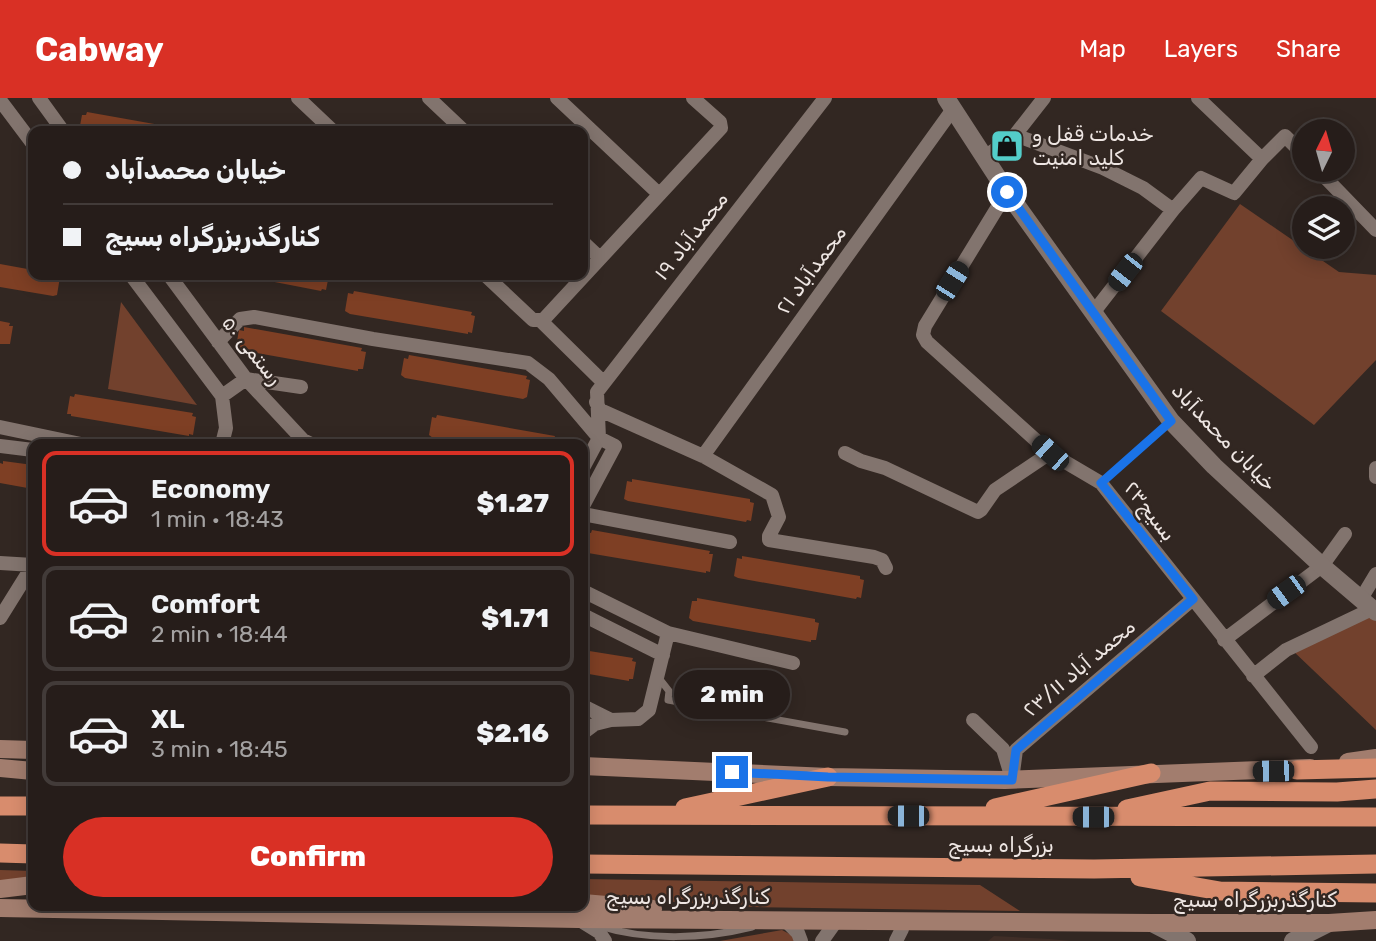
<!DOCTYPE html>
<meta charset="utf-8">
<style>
:root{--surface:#261d1a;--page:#2e2623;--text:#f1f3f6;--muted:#a4a2a2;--line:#423b39;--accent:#d93025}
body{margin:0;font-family:Rubik,"Noto Naskh Arabic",sans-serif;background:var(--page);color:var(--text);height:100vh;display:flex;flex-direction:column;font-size:26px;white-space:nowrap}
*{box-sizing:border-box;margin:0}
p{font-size:23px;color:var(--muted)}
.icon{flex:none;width:38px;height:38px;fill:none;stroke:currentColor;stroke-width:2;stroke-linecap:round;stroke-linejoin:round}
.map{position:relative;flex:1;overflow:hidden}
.sheet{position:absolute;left:28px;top:341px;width:560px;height:472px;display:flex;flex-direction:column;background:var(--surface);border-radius:14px;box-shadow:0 4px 18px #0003,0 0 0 2px var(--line)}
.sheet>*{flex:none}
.banner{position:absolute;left:28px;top:28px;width:560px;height:154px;border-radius:14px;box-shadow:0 4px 18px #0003,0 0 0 2px var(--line);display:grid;align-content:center;height:154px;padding:0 35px;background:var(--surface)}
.needle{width:46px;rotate:5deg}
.fabs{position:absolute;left:1292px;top:21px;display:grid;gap:14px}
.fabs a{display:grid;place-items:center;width:63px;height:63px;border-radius:50%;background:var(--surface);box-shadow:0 4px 18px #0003,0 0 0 2px var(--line);font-size:35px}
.end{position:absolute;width:32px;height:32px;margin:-16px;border:9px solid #1a73e8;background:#fff;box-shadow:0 0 0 4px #fff}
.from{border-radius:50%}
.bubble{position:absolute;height:49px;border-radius:24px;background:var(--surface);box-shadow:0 4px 18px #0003,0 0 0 2px var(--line);font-size:23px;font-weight:800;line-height:49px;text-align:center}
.car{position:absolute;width:21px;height:42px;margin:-21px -10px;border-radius:9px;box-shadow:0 0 5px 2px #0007;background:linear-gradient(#222 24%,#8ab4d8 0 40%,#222 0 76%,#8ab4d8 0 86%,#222 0)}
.banner b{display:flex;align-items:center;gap:24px;height:66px;font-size:26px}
.banner b+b{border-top:2px solid var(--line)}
.banner i{width:18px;height:18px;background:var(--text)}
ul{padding:12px 0 0;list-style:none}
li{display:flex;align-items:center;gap:21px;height:105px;margin:0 14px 10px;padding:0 21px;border:4px solid var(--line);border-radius:14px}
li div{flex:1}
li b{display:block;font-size:26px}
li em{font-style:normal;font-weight:800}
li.on{border-color:var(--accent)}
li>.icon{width:63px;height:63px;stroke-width:1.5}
.action{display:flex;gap:14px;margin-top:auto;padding:14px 35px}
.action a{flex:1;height:80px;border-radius:42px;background:var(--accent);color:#fff;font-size:28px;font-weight:800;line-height:80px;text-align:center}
header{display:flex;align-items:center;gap:42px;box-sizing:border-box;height:98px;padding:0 35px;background:var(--accent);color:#fff}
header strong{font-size:33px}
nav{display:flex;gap:38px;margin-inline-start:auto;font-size:24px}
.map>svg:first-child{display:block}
.built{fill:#402e27}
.green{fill:#72412d}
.building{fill:#7e3f24}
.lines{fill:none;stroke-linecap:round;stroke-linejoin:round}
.service{stroke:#82746e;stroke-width:7}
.minor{stroke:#82746e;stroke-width:14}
.tertiary{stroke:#82746e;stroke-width:18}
.secondary{stroke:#a27d6e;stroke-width:18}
.trunk{stroke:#d88c6d;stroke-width:19}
.route{stroke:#1a73e8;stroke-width:9}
.labels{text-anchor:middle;stroke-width:5;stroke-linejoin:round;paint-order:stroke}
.poi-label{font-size:21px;fill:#eee6e3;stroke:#322722;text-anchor:start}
.street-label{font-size:21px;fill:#eee6e3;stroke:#322722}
</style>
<header>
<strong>Cabway</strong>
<nav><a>Map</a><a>Layers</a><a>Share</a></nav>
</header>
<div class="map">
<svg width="1376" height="843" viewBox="0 0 1376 843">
<rect width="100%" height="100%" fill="#322722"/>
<path class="built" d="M994,838L1050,841L1070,843H988Z"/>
<path class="green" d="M1240,106L1339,174L1376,177V262L1314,327L1161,213Z
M121,204L197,307L108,291Z
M1368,516L1376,523V632L1291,551Z
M0,772L33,773V783L0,782Z
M583,781L980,787L1020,813L752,809L583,798Z
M782,832L795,839V843H720Z"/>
<path class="building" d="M87,14L188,32V33H79L82,17H86Z
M0,166L33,172V177H56V179H60L57,197L53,198L0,189Z
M238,177H329L326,192L322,191L321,193Z
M354,193L472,214L471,217L475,218L472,235L468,234V236L350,216L345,213L348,195L353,196Z
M0,223L10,225L9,228H13L10,246H0Z
M244,229L362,250L361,253L366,254L363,271H358V273L240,252L236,249L239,232L244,233Z
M409,257L527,278L526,281L530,282L527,299L523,301L405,280L401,277L404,260L408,261Z
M75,296L193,315L192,318L196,319L193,337L189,336V338L71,318V316H67L70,298L74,299Z
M437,317L555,338L554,341H558L557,346H473L433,340L429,337L432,319L436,320Z
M3,363L33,367V391L0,385V365L3,366Z
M632,381L750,401V404L754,405L751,423L747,422L746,424L628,403L624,401L627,383L632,384Z
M592,432L710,453L709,456H713L710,474L706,473V475L588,455L583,452L586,434L591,435Z
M742,458L860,478V481L864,482L861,500L857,499L856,501L738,480L734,478L737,460L742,461Z
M697,500L815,521V524L819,525L816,542H811V544L693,523L689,520L692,503H697Z
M583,552L633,560L632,563L636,564L633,581H629V583L583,575Z"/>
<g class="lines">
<path class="service" d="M1101,385L1171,323
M658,579L669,593L668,602L845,634
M599,828C647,843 704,841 752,829"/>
<path class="minor" d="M39,0L63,33
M298,0L333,33
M429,0L464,33
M557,0L659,96
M1198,0L1262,61
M0,2L33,46
M1015,37L1103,70L1143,90L1173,112
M985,59L1015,37L1044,0
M1318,72L1376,132
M1007,94L925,228L923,237L927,244L1050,355L1101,385L1311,649
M583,144L600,160
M131,177L222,298L226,330L222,346
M169,177L246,281L303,342L311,346
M485,177L533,222H540L604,285
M1093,215L1173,112L1201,80L1234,95L1262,61L1285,38L1304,57
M540,222L545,220L721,30L720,24L693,0
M218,244L240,221L254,219L373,241L528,265L549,281L599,340L615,348L583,408
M222,298L246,281L301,289
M596,304L600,312L703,358L772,397L779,419L769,438V442L874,459L882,462L886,470
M0,329L81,346
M599,340L597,294L825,0
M0,348L33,352
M845,355L861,363L885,370L978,414L981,412L995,392L1050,355
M703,358L953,11
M583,370L599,340
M1376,370V379
M583,416L730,444
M0,465L33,467L0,520
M583,493L668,535L793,565
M1361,501L1376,476
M583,517L663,557
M1224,542L1322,468L1345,436
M1253,578L1286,552L1372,511
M583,608L611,622
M973,622L1003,651L1010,674
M583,635L595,626L611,622L638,621L649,612L668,535
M1012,682L1016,652L1193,501
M578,821L599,834L605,843
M784,821L798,835L801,843
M822,843L837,822
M896,843L902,831"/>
<path class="tertiary" d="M946,0L1007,94L1171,323L1214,368L1322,468L1376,514
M1152,825L1187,843
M1293,843L1329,825"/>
<path class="secondary" d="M0,651L33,652
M1348,664L1376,660
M583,668L828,679L1005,682L1310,670
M0,670L33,673
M0,791L33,787
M583,805L653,811
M0,810L578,821L1152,825H1329L1376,822"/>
<path class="trunk" d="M1297,672L1376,670
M0,708H33
M685,710L828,679
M995,710L1151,675
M1127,711L1210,693L1337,694L1376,691
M583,717L1376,719
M0,755L33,756
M583,766L1094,771L1376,766
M1140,779L1220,793L1376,795"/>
</g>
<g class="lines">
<path class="route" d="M732,674L828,679L1012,682L1016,652L1193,501L1101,385L1171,323L1007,94"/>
</g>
<defs>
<symbol id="shop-square" viewBox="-11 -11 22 22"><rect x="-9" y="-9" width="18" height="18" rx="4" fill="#53cdc9" stroke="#322722"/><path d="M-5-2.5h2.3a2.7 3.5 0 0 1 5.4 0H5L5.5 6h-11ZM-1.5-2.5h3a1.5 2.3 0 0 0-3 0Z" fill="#111"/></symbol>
</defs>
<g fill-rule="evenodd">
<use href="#shop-square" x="988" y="29" width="38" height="38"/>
</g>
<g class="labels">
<g class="poi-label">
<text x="1032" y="43">خدمات قفل و<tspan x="1032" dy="24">کلید امنیت</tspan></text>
</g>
<g class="street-label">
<text transform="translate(691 138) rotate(-52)" y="7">محمدآباد ۱۹</text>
<text transform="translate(811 172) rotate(-54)" y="7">محمدآباد ۲۱</text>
<text transform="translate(252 252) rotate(51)" y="7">رستمی ۵۰</text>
<text transform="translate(1224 339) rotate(46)" y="7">خیابان محمدآباد</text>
<text transform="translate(1150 413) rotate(52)" y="7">بسیج۲۳</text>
<text transform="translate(1079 570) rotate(-40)" y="7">محمد آباد ۲۳/۱۱</text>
<text x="1001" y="754">بزرگراه بسیج</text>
<text x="688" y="806">کنارگذربزرگراه بسیج</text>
<text x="1255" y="809">کنارگذربزرگراه بسیج</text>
</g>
</g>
</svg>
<div class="fabs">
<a><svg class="needle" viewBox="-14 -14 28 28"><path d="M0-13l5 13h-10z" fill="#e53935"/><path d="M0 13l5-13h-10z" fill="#a4a2a2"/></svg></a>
<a><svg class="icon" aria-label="layers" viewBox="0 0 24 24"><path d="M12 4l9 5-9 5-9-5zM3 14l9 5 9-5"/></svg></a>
</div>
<i class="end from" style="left:1007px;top:94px"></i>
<i class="end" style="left:732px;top:674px"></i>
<div class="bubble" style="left:674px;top:572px;width:116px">2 min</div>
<i class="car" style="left:1125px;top:174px;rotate:218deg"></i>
<i class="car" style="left:952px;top:183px;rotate:32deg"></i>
<i class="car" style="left:1050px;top:355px;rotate:312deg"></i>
<i class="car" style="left:1286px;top:494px;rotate:234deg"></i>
<i class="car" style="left:1273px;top:673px;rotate:269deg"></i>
<i class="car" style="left:908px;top:718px;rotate:270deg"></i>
<i class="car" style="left:1093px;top:719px;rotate:270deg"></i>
<div class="banner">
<b><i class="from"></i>خیابان محمدآباد</b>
<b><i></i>کنارگذربزرگراه بسیج</b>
</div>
<section class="sheet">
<ul>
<li class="on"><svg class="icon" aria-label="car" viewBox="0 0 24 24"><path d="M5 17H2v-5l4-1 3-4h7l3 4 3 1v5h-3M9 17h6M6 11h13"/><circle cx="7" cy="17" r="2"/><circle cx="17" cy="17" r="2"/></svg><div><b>Economy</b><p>1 min · 18:43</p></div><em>$1.27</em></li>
<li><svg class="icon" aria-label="car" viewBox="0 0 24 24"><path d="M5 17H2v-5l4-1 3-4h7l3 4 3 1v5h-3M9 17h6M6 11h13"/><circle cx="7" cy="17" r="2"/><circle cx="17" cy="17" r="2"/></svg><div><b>Comfort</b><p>2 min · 18:44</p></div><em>$1.71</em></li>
<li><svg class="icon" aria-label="car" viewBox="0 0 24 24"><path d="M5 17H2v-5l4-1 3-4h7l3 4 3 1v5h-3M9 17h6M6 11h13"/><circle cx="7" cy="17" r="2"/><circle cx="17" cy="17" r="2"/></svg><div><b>XL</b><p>3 min · 18:45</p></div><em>$2.16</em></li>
</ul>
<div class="action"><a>Confirm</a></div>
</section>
</div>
